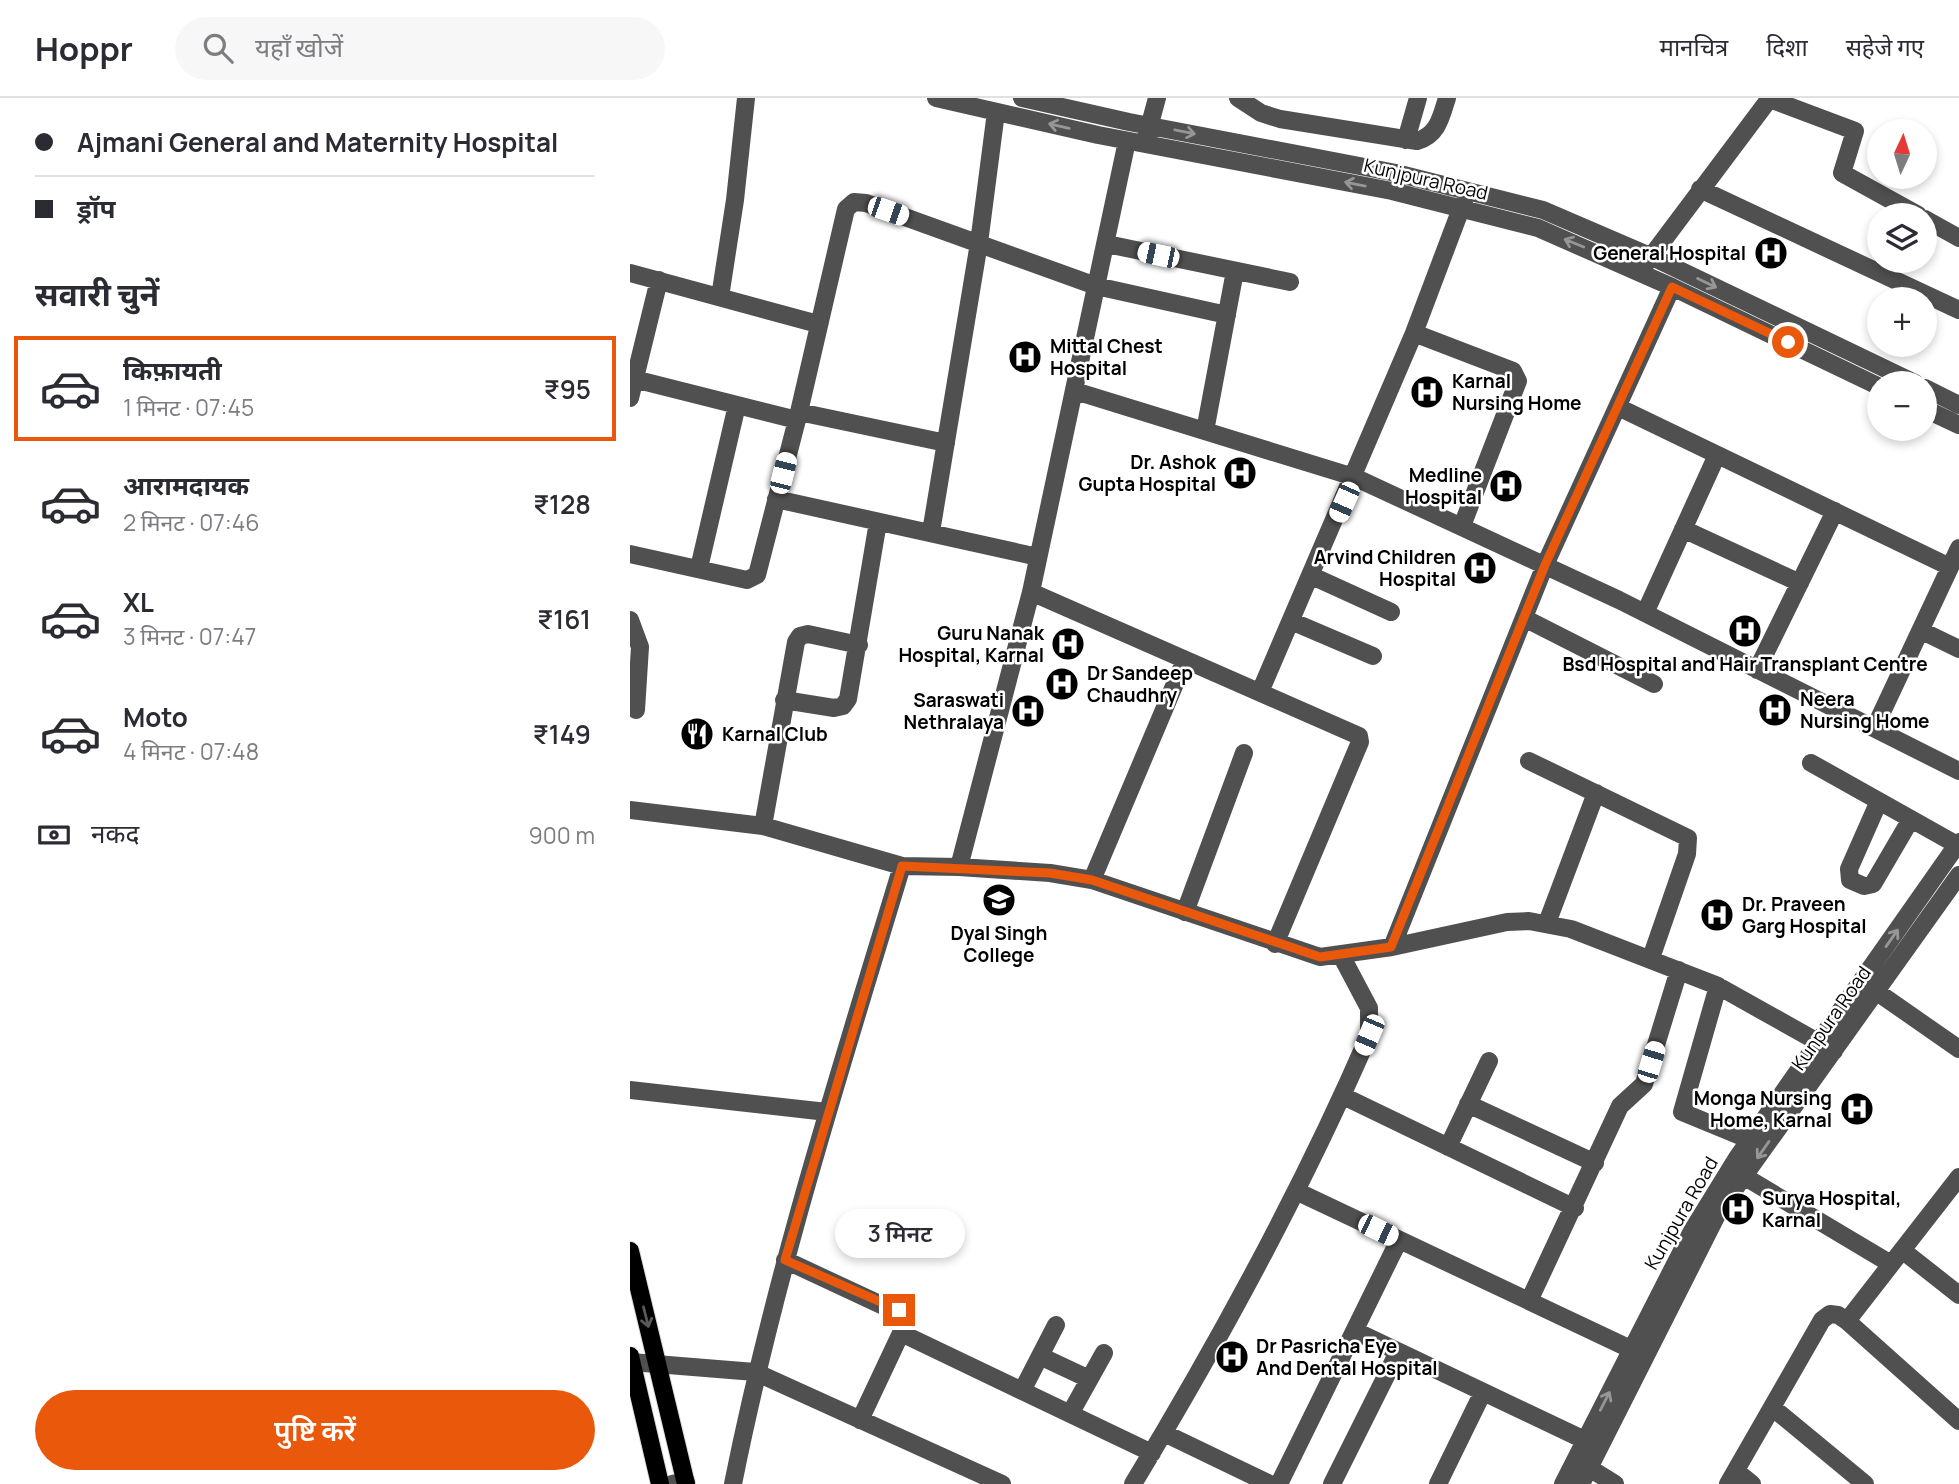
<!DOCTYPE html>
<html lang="hi">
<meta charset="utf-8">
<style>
:root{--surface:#fff;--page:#f7f7f7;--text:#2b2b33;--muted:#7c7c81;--line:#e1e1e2;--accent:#ea580c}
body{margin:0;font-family:Manrope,"Noto Sans Devanagari",sans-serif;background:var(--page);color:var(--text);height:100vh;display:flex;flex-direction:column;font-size:26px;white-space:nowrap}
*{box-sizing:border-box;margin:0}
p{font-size:23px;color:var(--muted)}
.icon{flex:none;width:38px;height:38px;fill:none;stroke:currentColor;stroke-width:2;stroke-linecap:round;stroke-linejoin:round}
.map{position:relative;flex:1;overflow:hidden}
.sheet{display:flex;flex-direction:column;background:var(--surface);width:630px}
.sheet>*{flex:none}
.banner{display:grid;align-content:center;height:154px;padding:0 35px;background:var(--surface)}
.needle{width:46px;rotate:4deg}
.fabs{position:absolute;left:1237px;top:21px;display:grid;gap:14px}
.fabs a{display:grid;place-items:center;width:70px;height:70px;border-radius:50%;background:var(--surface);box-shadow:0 4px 10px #0003;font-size:35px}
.end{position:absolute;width:32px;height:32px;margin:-16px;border:9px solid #ea580c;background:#fff;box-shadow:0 0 0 4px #fff}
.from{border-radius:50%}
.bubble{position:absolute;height:49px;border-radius:24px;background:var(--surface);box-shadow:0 4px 10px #0003;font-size:23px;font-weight:600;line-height:49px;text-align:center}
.car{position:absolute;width:21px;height:42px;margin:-21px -10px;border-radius:9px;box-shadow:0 0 5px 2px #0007;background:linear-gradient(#fff 24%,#345 0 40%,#fff 0 76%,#345 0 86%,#fff 0)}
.banner b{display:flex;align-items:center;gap:24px;height:66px;font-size:26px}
.banner b+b{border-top:2px solid var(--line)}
.banner i{width:18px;height:18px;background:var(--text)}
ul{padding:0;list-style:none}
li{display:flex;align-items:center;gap:21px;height:105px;margin:0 14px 10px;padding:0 21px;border:4px solid transparent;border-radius:0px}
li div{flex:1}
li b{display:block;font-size:26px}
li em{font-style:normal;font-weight:600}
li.on{border-color:var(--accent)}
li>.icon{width:63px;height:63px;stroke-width:1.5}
h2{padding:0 35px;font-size:32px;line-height:84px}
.pay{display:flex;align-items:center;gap:18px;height:77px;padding:0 35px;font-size:26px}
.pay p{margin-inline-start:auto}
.cta{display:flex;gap:14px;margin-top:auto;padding:14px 35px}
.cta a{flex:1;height:80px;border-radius:42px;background:var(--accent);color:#fff;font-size:28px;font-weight:600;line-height:80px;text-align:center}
header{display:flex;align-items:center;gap:42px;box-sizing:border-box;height:98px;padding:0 35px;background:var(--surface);border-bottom:2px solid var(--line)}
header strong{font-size:33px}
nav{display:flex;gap:38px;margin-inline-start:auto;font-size:24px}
.search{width:490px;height:63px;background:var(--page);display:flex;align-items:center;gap:18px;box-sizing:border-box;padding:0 24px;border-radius:38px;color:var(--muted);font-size:26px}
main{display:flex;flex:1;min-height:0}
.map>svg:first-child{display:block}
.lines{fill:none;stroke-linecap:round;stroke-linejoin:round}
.major-casing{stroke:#dbdbdb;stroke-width:20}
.minor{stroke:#505050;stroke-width:18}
.major{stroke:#000;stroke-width:18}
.oneway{stroke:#969696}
.oneway2{stroke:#595959}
.route{stroke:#ea580c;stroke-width:9}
.labels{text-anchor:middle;stroke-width:5;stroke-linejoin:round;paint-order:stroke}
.street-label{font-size:19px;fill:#000;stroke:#fff}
.poi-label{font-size:19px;font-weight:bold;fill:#000;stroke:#fff;text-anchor:start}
</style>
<header>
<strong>Hoppr</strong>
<div class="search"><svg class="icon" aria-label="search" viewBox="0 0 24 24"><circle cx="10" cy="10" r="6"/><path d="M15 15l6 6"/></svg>यहाँ खोजें</div>
<nav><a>मानचित्र</a><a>दिशा</a><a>सहेजे गए</a></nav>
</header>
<main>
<section class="sheet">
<div class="banner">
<b><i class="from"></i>Ajmani General and Maternity Hospital</b>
<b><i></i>ड्रॉप</b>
</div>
<h2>सवारी चुनें</h2>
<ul>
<li class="on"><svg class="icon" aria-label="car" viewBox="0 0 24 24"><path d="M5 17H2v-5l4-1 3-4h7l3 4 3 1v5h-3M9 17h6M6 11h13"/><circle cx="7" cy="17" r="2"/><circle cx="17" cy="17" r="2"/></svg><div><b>किफ़ायती</b><p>1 मिनट · 07:45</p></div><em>₹95</em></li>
<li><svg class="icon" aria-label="car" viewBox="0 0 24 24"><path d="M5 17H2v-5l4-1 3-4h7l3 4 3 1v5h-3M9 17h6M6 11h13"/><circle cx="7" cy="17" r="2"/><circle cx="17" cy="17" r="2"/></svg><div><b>आरामदायक</b><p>2 मिनट · 07:46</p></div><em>₹128</em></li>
<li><svg class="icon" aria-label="car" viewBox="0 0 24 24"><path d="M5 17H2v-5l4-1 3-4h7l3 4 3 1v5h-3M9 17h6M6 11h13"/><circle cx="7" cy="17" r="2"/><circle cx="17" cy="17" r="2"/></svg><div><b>XL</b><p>3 मिनट · 07:47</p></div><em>₹161</em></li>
<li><svg class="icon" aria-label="car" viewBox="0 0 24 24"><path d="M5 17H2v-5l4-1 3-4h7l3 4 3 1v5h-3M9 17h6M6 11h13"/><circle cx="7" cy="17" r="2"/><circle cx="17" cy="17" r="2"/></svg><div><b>Moto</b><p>4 मिनट · 07:48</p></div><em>₹149</em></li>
</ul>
<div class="pay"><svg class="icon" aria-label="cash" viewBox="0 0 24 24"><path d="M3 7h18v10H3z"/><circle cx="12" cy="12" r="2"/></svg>नकद<p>900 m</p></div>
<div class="cta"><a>पुष्टि करें</a></div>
</section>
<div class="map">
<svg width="1329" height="1386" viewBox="0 0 1329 1386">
<rect width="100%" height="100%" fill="#fff"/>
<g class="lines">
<defs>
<path id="major" d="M0,1153L56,1386
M0,1258L30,1386"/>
</defs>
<use href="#major" class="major-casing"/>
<path class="minor" d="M306,0L468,37L762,93L908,130L1042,189L1250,289
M392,0L499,24L766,75L913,112L1020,158L1285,285
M608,0L631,15L650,21L787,43C808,37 811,19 817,0
M1140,1L1225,33L1212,75L1288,117
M517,37L527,0
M776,42L788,0
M1070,91L1329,212
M1295,121L1329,140
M477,146L660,184
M1014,168L1140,0
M0,175L188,226
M90,199L105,102L116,0
M784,235L883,273L888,283L832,428
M4,281L167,322
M1295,290L1329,307
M445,293L724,379L989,502L1329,673
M0,300L29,182
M988,309L1320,469
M1295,311L1329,327
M169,314L316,345
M575,333L605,173
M146,401L408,459
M1053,431L1170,485
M301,434L349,145L366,14
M0,456L117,482L127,477L169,314L216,111L224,104L236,105L466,188L597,217
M69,470L107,307
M682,478L761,514
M401,494L729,638L730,644L645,846
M1015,515L1087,357
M894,520L1024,586
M0,522L10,549L6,612
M661,523L743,558
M1292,533L1329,551
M1127,572L1205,413
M630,594L784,235L835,100
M154,602L204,610L213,608L218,601L248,424
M1245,629L1329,450
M899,663L1058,740L1057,756L1021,860
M1181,665L1329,748
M1249,703L1219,771L1220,782L1234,788L1243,786L1281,721
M0,712L133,728L272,768L329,769L420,775L462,782L690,859L762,849L877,824L899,823L941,831L1088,888L1204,953
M133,728L166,544L170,538L178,536L229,547
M329,769L401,494L497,43
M462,782L555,562
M555,814L614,655
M917,825L966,695
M762,849L915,467L1042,189
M1237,887L1329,951
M1088,888L1052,1014L1120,1042
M0,992L197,1014
M713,998L945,1110
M838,1006L965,1065
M818,1049L859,963
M1105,1073L1261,1166
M666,1093L1011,1256
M1272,1152L1329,1197
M155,1162L273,1217L271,1235L230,1322
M899,1203L990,1008L1014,986L1049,872
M1217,1223L1329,1079
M725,1233L965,1347
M271,1235L522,1355
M410,1258L459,1281
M1,1264L125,1274L372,1386
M392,1293L426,1227
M1143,1310L1235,1386
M440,1316L474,1255
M536,1336L640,1386
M951,1365L985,1386
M1106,1373L1122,1386
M42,1386L56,1384
M103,1386C145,1176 210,973 272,768
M503,1386C590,1242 672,1092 739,937V910L712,859
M649,1386L769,1142
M702,1386L768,1254
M808,1386L852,1296
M933,1386L1062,1133L1107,1060L1329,744
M951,1386L1089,1113L1329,777
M1098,1386L1192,1222L1200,1216L1208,1217L1217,1223L1329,1323"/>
<use href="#major" class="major"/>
</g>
<defs><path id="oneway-shaft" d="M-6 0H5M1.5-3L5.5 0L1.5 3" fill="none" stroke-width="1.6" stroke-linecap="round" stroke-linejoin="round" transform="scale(1.75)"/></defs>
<g class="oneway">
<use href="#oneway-shaft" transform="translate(429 28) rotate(-167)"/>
<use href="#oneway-shaft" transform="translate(555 34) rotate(11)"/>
<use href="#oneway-shaft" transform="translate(725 86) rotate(-169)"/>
<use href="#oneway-shaft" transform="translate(944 145) rotate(-158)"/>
<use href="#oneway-shaft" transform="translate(1077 185) rotate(26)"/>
<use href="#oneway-shaft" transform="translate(1262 840) rotate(-55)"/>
<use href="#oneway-shaft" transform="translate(1133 1052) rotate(125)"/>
<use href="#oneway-shaft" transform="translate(975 1303) rotate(-63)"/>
</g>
<use class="oneway2" href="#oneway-shaft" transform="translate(16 1219) rotate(76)"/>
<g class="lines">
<path class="route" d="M269,1212L155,1162L272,768L420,775L462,782L690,859L761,849L915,467L1042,189L1158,244"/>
</g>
<defs>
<symbol id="hospital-disc" viewBox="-11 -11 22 22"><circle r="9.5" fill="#000" stroke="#fff"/><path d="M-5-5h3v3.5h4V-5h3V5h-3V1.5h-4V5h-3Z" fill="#fff"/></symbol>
<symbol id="restaurant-disc" viewBox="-11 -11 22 22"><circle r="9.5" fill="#000" stroke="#fff"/><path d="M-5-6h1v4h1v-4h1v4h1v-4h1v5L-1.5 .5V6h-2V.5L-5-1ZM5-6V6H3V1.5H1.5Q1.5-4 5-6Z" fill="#fff"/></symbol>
<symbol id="university-disc" viewBox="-11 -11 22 22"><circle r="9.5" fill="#000" stroke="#fff"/><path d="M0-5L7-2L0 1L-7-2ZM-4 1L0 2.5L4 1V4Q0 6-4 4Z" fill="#fff"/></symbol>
</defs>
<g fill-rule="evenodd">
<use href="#hospital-disc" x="1122" y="136" width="38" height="38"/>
<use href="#hospital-disc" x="376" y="240" width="38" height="38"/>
<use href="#hospital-disc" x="778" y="275" width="38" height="38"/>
<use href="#hospital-disc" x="591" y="356" width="38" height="38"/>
<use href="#hospital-disc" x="857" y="369" width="38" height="38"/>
<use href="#hospital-disc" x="831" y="451" width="38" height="38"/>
<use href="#hospital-disc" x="1096" y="514" width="38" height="38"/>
<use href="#hospital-disc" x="419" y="527" width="38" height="38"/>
<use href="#hospital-disc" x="413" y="567" width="38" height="38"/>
<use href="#hospital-disc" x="1126" y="593" width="38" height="38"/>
<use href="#hospital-disc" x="379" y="594" width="38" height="38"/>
<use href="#restaurant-disc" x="48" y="617" width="38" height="38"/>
<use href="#university-disc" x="350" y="783" width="38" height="38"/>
<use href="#hospital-disc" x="1068" y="798" width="38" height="38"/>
<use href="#hospital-disc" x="1208" y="992" width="38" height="38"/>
<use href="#hospital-disc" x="1089" y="1092" width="38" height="38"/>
<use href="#hospital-disc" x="583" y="1240" width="38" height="38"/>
</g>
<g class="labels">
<g class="street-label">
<text transform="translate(796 81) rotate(13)" y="7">Kunjpura Road</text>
<text transform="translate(1201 920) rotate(-55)" y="7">Kunpura Road</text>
<text transform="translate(1051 1115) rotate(-60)" y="7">Kunjpura Road</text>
</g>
<g class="poi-label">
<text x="1116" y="162" text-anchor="end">General Hospital</text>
<text x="420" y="255">Mittal Chest<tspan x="420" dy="22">Hospital</tspan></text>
<text x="822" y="290">Karnal<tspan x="822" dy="22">Nursing Home</tspan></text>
<text x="586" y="371" text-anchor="end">Dr. Ashok<tspan x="586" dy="22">Gupta Hospital</tspan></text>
<text x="852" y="384" text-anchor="end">Medline<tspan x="852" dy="22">Hospital</tspan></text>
<text x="826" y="466" text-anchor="end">Arvind Children<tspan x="826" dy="22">Hospital</tspan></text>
<text x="414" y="542" text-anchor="end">Guru Nanak<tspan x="414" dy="22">Hospital, Karnal</tspan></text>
<text x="1115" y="573" text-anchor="middle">Bsd Hospital and Hair Transplant Centre</text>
<text x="457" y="582">Dr Sandeep<tspan x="457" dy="22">Chaudhry</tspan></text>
<text x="1170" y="608">Neera<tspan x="1170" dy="22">Nursing Home</tspan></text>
<text x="374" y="609" text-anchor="end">Saraswati<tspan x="374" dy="22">Nethralaya</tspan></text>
<text x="92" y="643">Karnal Club</text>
<text x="1112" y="813">Dr. Praveen<tspan x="1112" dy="22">Garg Hospital</tspan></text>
<text x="369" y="842" text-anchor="middle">Dyal Singh<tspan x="369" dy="22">College</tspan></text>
<text x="1202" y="1007" text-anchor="end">Monga Nursing<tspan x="1202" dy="22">Home, Karnal</tspan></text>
<text x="1132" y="1107">Surya Hospital,<tspan x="1132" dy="22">Karnal</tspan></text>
<text x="626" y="1255">Dr Pasricha Eye<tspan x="626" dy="22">And Dental Hospital</tspan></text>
</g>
</g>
</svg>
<div class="fabs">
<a><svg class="needle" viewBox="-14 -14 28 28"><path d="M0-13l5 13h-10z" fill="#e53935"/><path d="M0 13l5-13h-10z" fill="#7c7c81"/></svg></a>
<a><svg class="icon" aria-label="layers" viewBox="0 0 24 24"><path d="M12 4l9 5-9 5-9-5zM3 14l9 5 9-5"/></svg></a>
<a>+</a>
<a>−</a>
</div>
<i class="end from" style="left:1158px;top:244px"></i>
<i class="end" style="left:269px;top:1212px"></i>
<div class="bubble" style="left:205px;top:1111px;width:130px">3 मिनट</div>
<i class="car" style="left:258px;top:113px;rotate:109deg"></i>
<i class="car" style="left:528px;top:157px;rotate:282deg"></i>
<i class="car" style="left:153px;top:375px;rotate:14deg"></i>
<i class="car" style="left:714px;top:404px;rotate:204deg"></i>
<i class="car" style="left:739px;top:937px;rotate:203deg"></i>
<i class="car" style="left:1021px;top:964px;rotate:17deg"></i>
<i class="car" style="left:748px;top:1132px;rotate:116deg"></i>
</div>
</main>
